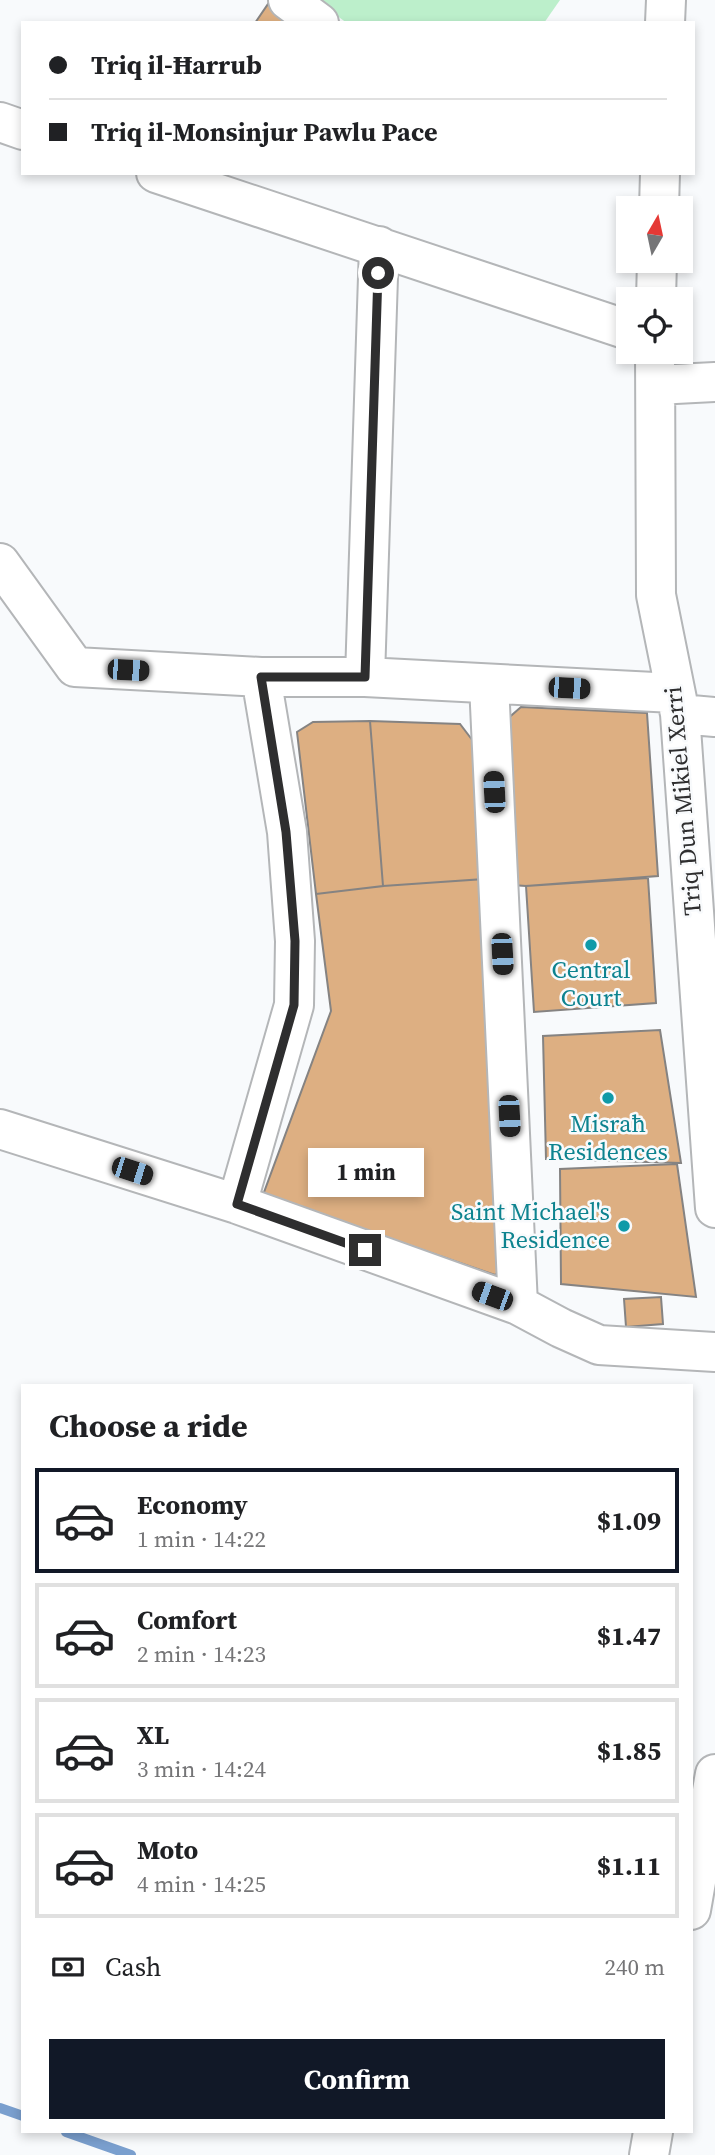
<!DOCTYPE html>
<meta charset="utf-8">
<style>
:root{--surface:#fff;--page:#f6f6f6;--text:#202124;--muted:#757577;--line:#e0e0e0;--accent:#111827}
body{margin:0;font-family:"Source Serif 4",serif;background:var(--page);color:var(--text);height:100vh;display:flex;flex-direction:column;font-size:26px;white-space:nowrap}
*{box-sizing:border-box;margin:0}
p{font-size:23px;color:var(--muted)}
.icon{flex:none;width:38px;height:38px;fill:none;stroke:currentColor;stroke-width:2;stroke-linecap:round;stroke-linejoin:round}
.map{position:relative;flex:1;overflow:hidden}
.drawer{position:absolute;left:21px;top:1384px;width:672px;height:749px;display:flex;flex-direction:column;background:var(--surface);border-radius:0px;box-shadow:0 4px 10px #0003}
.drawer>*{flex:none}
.hud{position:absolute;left:21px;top:21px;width:674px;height:154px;border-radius:0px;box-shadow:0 4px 10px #0003;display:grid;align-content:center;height:154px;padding:0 28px;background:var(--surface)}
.needle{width:46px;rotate:9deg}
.fabs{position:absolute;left:616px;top:196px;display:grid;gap:14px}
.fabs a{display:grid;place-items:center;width:77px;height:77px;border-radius:0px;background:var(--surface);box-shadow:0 4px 10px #0003;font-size:35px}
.end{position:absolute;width:32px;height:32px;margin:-16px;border:9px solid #2e2e2f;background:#fff;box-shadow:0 0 0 4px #fff}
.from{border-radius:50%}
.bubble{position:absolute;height:49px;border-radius:0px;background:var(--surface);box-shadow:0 4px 10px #0003;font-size:23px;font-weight:700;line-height:49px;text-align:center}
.car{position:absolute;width:21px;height:42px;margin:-21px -10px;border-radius:9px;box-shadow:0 0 5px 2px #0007;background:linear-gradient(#222 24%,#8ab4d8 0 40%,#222 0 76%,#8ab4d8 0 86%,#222 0)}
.hud b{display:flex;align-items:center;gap:24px;height:66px;font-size:26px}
.hud b+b{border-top:2px solid var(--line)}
.hud i{width:18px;height:18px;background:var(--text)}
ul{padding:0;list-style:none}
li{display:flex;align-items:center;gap:21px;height:105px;margin:0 14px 10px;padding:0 14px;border:4px solid var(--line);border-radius:0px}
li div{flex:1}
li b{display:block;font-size:26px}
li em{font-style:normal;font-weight:700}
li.active{border-color:var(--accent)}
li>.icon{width:63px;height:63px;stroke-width:1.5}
h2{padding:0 28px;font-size:32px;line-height:84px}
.pay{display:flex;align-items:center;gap:18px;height:77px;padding:0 28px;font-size:26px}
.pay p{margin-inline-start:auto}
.button{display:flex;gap:14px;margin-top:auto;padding:14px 28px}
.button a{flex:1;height:80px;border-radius:0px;background:var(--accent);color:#fff;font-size:28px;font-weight:700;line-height:80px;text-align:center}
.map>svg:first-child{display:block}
.green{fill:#bcefcb}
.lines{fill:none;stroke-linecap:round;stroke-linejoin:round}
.stream{stroke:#7a9fce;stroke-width:10}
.building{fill:#ddaf82;stroke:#858382;stroke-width:2}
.minor-casing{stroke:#b4b6b8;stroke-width:42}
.minor{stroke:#fff;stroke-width:38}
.route{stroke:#2e2e2f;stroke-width:9}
.culture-dot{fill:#0f9aa8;stroke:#f8fafc;stroke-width:2.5}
.labels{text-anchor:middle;stroke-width:5;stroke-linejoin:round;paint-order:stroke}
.street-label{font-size:24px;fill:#2e2e2f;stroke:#f8fafc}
.culture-label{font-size:24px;fill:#0d838f;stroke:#f8fafc}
</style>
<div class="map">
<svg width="715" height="2155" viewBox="0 0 715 2155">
<rect width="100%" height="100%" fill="#f8fafc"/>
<path class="green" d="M315,0H560L544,23H347Z"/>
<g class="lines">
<path class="stream" d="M0,2108L23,2116
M66,2132L131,2155"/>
</g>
<path class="building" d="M268,4L294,23H255Z
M521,707L647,713L658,876L526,886L512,885L505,721Z
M370,721L383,886L316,894L297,732L313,722Z
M370,721L460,724L473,741L484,879L383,886Z
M648,878L656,1003L534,1012L526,886Z
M484,879L507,1265L495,1275L263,1195L331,1011L316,894L383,886Z
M660,1030L681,1163L546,1159L543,1036Z
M677,1164L696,1297L561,1284L560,1169Z
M661,1297L663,1324L626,1327L624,1299Z"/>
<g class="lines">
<defs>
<path id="minor" d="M288,0L319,23
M665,23L666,0
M0,122L23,130
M156,173L628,330
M659,208L660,173
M656,299L657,261
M655,352L656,595L680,714L715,1208
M656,385L715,382
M0,563L75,667L261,677H365L674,693
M365,677L379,246
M489,684L518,1305
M680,714L715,717
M0,1129L237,1204L518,1305L561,1328L599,1345L715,1352
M237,1204L294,1005L295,941L287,832L261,677
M691,1910L715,1774
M649,2155L653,2132"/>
</defs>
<use href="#minor" class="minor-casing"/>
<use href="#minor" class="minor"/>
</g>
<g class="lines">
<path class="route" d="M365,1250L237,1204L294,1005L295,941L286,832L261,677H365L378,273"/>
</g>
<g class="culture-dot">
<circle cx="591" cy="945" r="7"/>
<circle cx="608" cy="1098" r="7"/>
<circle cx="624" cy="1226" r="7"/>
</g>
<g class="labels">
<g class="street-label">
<text transform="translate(683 801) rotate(-95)" y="8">Triq Dun Mikiel Xerri</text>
</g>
<g class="culture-label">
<text x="591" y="978">Central<tspan x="591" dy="28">Court</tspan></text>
<text x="608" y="1132">Misraħ<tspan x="608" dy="28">Residences</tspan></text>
<text x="610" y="1220" text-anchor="end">Saint Michael's<tspan x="610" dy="28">Residence</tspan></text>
</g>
</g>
</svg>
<div class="fabs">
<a><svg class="needle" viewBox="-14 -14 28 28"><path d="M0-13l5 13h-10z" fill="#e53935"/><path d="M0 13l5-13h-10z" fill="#757577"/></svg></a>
<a><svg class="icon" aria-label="locate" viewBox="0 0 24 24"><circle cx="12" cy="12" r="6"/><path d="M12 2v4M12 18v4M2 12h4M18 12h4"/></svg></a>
</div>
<i class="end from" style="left:378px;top:273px"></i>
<i class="end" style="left:365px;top:1250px"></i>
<div class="bubble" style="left:308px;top:1148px;width:116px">1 min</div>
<i class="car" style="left:128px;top:670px;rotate:93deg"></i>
<i class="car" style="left:569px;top:688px;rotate:93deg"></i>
<i class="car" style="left:494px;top:792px;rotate:357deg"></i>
<i class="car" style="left:502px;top:954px;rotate:177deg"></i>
<i class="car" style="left:509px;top:1116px;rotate:177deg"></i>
<i class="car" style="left:132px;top:1171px;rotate:108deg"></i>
<i class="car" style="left:492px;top:1296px;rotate:290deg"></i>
<div class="hud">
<b><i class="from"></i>Triq il-Ħarrub</b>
<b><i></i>Triq il-Monsinjur Pawlu Pace</b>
</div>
<section class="drawer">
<h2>Choose a ride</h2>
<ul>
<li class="active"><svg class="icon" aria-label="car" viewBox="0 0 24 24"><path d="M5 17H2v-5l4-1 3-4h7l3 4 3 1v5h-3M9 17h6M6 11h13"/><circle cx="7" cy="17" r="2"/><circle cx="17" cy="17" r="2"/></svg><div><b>Economy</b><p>1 min · 14:22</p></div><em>$1.09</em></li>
<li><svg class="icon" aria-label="car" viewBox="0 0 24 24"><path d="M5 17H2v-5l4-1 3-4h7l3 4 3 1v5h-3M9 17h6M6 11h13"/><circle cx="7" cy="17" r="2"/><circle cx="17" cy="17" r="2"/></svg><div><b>Comfort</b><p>2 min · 14:23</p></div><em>$1.47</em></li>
<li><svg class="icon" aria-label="car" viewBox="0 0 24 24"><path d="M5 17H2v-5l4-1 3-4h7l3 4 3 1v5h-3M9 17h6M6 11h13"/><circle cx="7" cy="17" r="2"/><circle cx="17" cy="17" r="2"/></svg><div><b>XL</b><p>3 min · 14:24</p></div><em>$1.85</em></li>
<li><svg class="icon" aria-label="car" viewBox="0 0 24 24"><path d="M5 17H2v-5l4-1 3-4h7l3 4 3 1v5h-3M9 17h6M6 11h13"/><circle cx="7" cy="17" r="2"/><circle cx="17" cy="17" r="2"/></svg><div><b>Moto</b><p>4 min · 14:25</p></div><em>$1.11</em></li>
</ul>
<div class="pay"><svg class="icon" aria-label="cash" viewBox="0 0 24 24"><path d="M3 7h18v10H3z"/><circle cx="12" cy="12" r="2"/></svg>Cash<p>240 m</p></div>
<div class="button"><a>Confirm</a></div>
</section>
</div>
